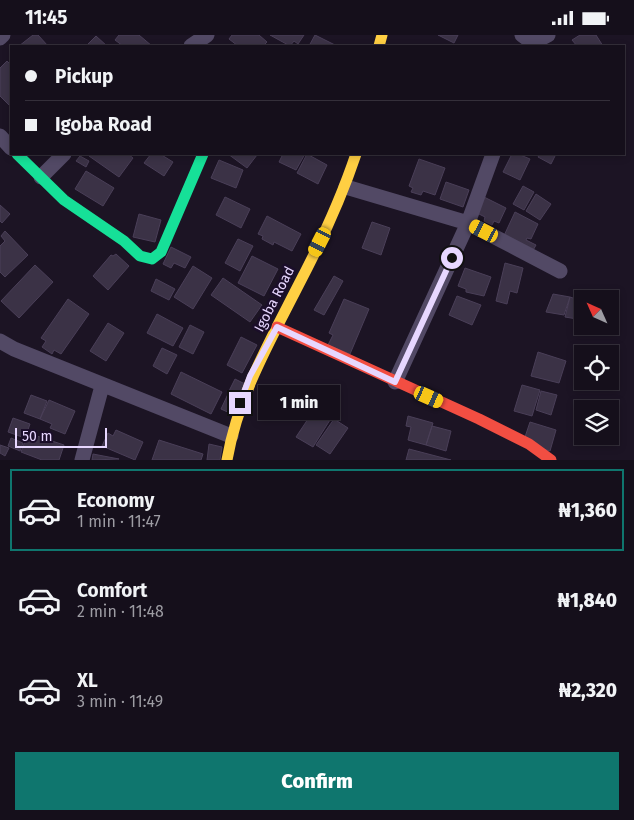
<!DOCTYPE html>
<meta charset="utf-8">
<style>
:root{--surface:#150f1b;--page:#221d28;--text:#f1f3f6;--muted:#9d9ca3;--line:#342f3a;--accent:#0f766e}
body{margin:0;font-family:"Fira Sans",sans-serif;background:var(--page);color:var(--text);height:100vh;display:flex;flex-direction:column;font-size:19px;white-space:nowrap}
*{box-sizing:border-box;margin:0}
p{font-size:16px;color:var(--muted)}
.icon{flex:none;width:28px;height:28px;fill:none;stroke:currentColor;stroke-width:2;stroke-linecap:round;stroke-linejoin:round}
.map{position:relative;height:425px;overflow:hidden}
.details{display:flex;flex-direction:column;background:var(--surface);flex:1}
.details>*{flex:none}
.hud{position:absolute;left:10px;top:10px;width:615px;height:110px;border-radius:0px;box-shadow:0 2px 8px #0003,0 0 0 1px var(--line);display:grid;align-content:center;height:110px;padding:0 15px;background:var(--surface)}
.needle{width:32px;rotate:315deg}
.fabs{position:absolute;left:574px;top:255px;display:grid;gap:10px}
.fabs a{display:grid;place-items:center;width:45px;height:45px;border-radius:0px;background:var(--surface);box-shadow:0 2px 8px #0003,0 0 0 1px var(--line);font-size:25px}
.scale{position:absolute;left:15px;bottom:12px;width:92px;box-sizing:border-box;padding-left:5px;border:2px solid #e7d7ff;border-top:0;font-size:14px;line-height:18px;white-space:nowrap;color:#e7d7ff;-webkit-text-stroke:4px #1b0e2a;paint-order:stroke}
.end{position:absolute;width:22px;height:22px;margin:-11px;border:6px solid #e7d7ff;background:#111;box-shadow:0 0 0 2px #111}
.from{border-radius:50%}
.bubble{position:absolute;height:35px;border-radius:0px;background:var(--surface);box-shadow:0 2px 8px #0003,0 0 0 1px var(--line);font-size:16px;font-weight:800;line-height:35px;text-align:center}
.car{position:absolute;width:15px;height:30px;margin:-15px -8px;border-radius:6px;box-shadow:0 0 4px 1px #0007;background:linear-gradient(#f5c518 24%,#345 0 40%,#f5c518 0 76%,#345 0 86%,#f5c518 0)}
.hud b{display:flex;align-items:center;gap:18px;height:48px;font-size:19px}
.hud b+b{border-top:1px solid var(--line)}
.hud i{width:12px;height:12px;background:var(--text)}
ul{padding:9px 0 0;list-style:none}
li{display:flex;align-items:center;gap:15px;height:82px;margin:0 10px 8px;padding:0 5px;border:2px solid transparent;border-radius:0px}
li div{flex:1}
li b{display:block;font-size:19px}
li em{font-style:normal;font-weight:800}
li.active{border-color:var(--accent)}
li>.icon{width:45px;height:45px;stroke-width:1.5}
.button{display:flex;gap:10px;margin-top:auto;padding:10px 15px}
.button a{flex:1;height:58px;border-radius:0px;background:var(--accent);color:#fff;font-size:20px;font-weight:800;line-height:58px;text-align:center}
.status{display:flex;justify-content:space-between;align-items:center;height:35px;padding:0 25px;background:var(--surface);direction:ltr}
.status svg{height:14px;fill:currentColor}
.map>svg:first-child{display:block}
.building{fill:#3b3246;stroke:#4a3f58}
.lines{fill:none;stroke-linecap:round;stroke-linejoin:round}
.street{stroke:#524965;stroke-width:15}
.fast{stroke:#16e098;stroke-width:11}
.slow{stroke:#ffcf43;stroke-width:11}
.jam{stroke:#f24e42;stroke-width:11}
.route{stroke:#e7d7ff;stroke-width:6}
.labels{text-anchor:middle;stroke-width:5;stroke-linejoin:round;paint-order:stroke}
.street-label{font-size:14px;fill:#e7d7ff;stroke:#1b0e2a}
</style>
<div class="status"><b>11:45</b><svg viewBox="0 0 49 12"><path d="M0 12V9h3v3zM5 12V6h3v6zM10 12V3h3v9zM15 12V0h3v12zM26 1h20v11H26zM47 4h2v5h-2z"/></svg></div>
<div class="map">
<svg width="634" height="425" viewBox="0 0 634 425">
<rect width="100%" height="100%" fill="#1c1424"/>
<path class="building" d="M33,0H38L48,11H19Z
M119,0H139L152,11H123L115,5Z
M232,0H259L267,7L263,11H238L229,4Z
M270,0H304L298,9L294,6L290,11Z
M315,0L335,10V11H309Z
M438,0H458L454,8Z
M580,0H596L603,11H577L572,5Z
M96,1L107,11H86Z
M7,26L11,30V68L9,70L0,61V33Z
M90,119H128L133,123L119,142L89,121Z
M151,119H160L173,127L164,141L144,128Z
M228,119H256L257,120L247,133Z
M283,119H305L296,135L279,127Z
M307,119L327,130L318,149L297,138Z
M512,119H518L530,124L520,145L503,137Z
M540,119H556L551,129L538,122Z
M80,121L89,126L86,132L76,126Z
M419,124L445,133L435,160L423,156L421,160L411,157L413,153L409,151Z
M219,125L243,135L236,153L211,143Z
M86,136L114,153L103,171L75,154Z
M446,147L469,155L463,172L440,164Z
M523,151L534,157L524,175L513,169Z
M536,159L551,169L540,185L526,176Z
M225,162L250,174L241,193L216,180Z
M484,162L506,173L499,188L494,186L492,190L484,186L485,182L477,178Z
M0,170L10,179L2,188L0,186Z
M515,177L538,189L531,204L527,203L526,205L536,210L531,219L502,205Z
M139,179L161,185L155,207L133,202Z
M267,181L301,199L292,216L274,207L273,210L262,204L263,201L258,199Z
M372,187L390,193L381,220L362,213Z
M5,196L28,220L5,242L0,237V211L5,206L1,201Z
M238,204L253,211L240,236L225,228Z
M171,212L191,222L185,233L174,228L171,233L163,229Z
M116,219L129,231L108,255L93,241L111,220L113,221Z
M252,221L278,234L264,261L238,248Z
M505,228L523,233L517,258L510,256L507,269L496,266Z
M35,230L53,247L19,283L1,266Z
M193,231L212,243L193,274L174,262Z
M465,233L491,242L484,261L466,257V254L458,251Z
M334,241L343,246L324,280L314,275Z
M223,243L262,270L250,287L211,260Z
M156,244L175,254L169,265L151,256Z
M553,259L570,262L564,280L546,277Z
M457,261L481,270L472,290L449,280Z
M570,262L582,266L577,284L565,282Z
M68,264L89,279L61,319L54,315L52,319L42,312L46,306L41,303Z
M344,264L369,274L350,319L328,310L333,300L329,298Z
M157,279L183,293L173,311L147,298Z
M108,288L124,298L106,326L90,316Z
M190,290L204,297L193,319L179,312Z
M241,302L257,310L242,338L227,330Z
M162,313L177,320L167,339L153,331Z
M538,317L566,326L559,348L531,341Z
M181,337L222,357L211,379L171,359Z
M235,344L245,349L239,362L229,356Z
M522,350L540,355L532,381L514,376Z
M541,356L557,360L551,380L536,375Z
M228,359L239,363L232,379L221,374Z
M31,360L47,366L40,384L24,378Z
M49,365L75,376L65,399L50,393L52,389L40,384Z
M312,378L325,385L327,383L330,385L313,412L296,402Z
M408,381L433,388L426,410L408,405L411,392L406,391Z
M13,383L30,389L25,403L8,397Z
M334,384L348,393L330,419L316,410Z
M530,387L556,395L550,416L523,408Z
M432,391L451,396L446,416L426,410Z
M116,395L143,407L135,425L102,411L108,398L113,401Z
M28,398L64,410L59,425H42L21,417Z
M11,403L23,408L20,416L8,411Z
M159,405L203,419L201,425H152Z
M209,409L222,412L220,425H207Z
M0,410L9,413L5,421L0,418Z
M409,414L451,425H406Z
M93,419L119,424L92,425Z"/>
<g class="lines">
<path class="street" d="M522,0L533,8L548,0
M0,3L3,0
M191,11L207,0
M0,101L11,113
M41,142L64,119
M346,152L468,188L560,236
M0,306L14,314L231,401
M395,347L468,188L493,119
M82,425L102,351"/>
<path class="fast" d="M17,119L64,165L124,206L140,221L152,224L161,217L203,119"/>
<path class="slow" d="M379,11L382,0
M227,425C238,361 270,306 299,249C321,207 341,164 356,119"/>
<path class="jam" d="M277,292L479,384L529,409L551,425"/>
</g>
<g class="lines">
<path class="route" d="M240,368L250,341L277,292L395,347L452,223"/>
</g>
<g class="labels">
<g class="street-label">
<text transform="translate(274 264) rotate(-63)" y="5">Igoba Road</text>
</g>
</g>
</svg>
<div class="fabs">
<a><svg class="needle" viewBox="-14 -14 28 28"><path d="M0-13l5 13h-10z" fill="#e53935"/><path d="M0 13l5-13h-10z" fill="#9d9ca3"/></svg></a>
<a><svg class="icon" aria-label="locate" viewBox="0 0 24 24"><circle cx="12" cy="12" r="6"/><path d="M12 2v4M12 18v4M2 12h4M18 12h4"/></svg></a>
<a><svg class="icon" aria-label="layers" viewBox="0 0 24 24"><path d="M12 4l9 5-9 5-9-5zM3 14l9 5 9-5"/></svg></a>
</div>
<div class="scale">50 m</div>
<i class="end from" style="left:452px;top:223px"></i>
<i class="end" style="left:240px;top:368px"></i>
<div class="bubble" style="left:258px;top:350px;width:82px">1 min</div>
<i class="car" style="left:484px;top:196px;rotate:297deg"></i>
<i class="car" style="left:320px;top:207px;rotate:207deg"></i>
<i class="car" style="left:429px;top:362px;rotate:114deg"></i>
<div class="hud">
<b><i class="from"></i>Pickup</b>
<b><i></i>Igoba Road</b>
</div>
</div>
<section class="details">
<ul>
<li class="active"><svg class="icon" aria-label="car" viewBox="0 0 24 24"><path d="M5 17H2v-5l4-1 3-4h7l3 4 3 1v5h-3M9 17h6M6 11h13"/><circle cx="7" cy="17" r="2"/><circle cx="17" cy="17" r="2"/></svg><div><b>Economy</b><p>1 min · 11:47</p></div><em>₦1,360</em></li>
<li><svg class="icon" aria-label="car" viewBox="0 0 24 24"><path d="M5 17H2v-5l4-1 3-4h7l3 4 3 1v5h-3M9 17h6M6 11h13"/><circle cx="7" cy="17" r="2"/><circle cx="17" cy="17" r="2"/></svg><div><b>Comfort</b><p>2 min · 11:48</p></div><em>₦1,840</em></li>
<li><svg class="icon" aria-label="car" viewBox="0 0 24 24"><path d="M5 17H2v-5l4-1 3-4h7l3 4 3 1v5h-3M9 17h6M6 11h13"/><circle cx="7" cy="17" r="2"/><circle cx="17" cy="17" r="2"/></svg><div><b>XL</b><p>3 min · 11:49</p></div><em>₦2,320</em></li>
</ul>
<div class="button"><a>Confirm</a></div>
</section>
